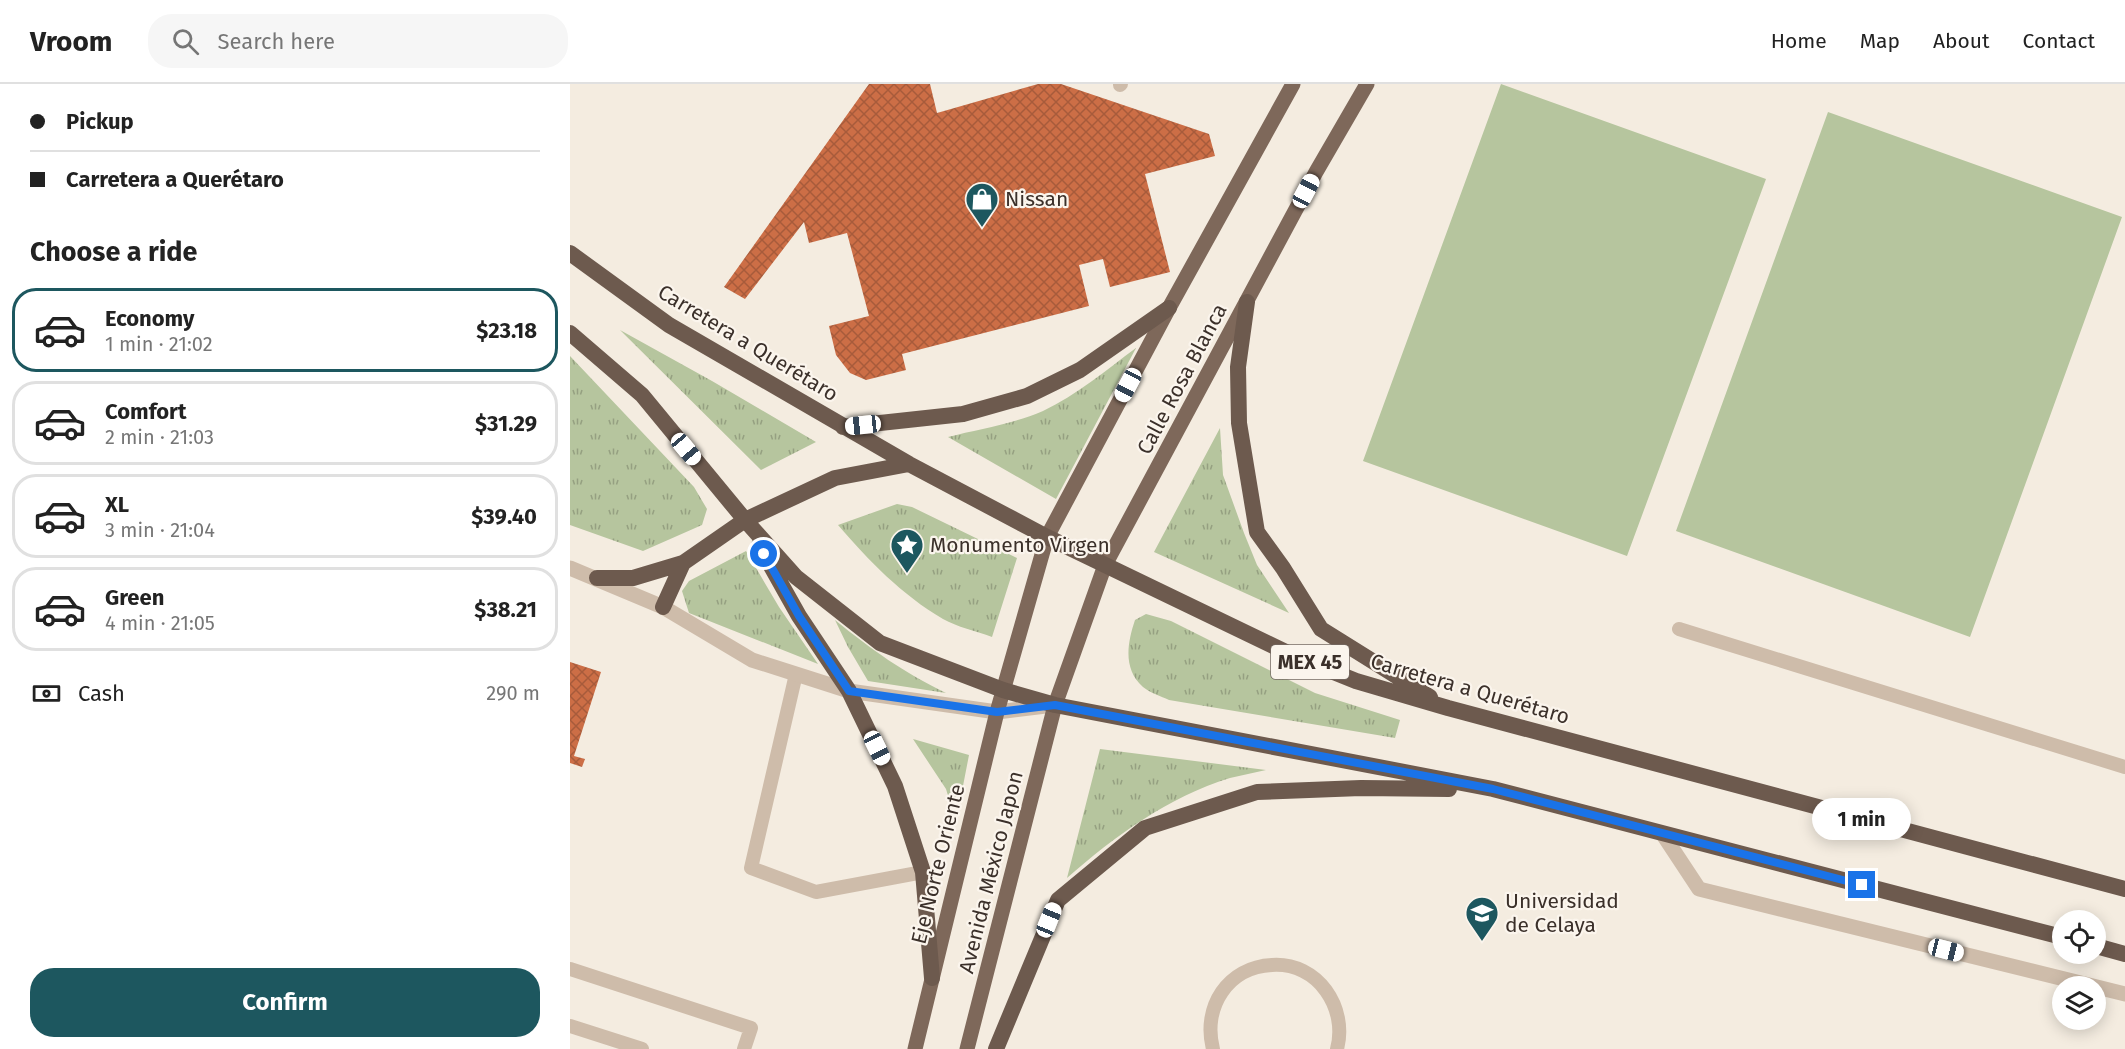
<!DOCTYPE html>
<meta charset="utf-8">
<style>
:root{--surface:#fff;--page:#f6f6f6;--text:#222;--muted:#767676;--line:#e0e0e0;--accent:#1d575f}
body{margin:0;font-family:"Fira Sans",sans-serif;background:var(--page);color:var(--text);height:100vh;display:flex;flex-direction:column;font-size:22px;white-space:nowrap}
*{box-sizing:border-box;margin:0}
p{font-size:20px;color:var(--muted)}
.icon{flex:none;width:33px;height:33px;fill:none;stroke:currentColor;stroke-width:2;stroke-linecap:round;stroke-linejoin:round}
.map{position:relative;flex:1;overflow:hidden}
.sheet{display:flex;flex-direction:column;background:var(--surface);width:570px}
.sheet>*{flex:none}
.banner{display:grid;align-content:center;height:132px;padding:0 30px;background:var(--surface)}
.buttons{position:absolute;left:1482px;top:826px;display:grid;gap:12px}
.buttons a{display:grid;place-items:center;width:54px;height:54px;border-radius:50%;background:var(--surface);box-shadow:0 3px 15px #0003;font-size:30px}
.end{position:absolute;width:27px;height:27px;margin:-14px;border:8px solid #1a73e8;background:#fff;box-shadow:0 0 0 3px #fff}
.from{border-radius:50%}
.bubble{position:absolute;height:42px;border-radius:21px;background:var(--surface);box-shadow:0 3px 15px #0003;font-size:20px;font-weight:700;line-height:42px;text-align:center}
.car{position:absolute;width:18px;height:36px;margin:-18px -9px;border-radius:8px;box-shadow:0 0 4px 2px #0007;background:linear-gradient(#fff 24%,#345 0 40%,#fff 0 76%,#345 0 86%,#fff 0)}
.banner b{display:flex;align-items:center;gap:21px;height:57px;font-size:22px}
.banner b+b{border-top:2px solid var(--line)}
.banner i{width:15px;height:15px;background:var(--text)}
ul{padding:0;list-style:none}
li{display:flex;align-items:center;gap:18px;height:84px;margin:0 12px 9px;padding:0 18px;border:3px solid var(--line);border-radius:24px}
li div{flex:1}
li b{display:block;font-size:22px}
li em{font-style:normal;font-weight:700}
li.on{border-color:var(--accent)}
li>.icon{width:54px;height:54px;stroke-width:1.5}
h2{padding:0 30px;font-size:27px;line-height:72px}
.pay{display:flex;align-items:center;gap:15px;height:66px;padding:0 30px;font-size:22px}
.pay p{margin-inline-start:auto}
.action{display:flex;gap:12px;margin-top:auto;padding:12px 30px}
.action a{flex:1;height:69px;border-radius:24px;background:var(--accent);color:#fff;font-size:24px;font-weight:700;line-height:69px;text-align:center}
header{display:flex;align-items:center;gap:36px;box-sizing:border-box;height:84px;padding:0 30px;background:var(--surface);border-bottom:2px solid var(--line)}
header strong{font-size:28px}
nav{display:flex;gap:33px;margin-inline-start:auto;font-size:21px}
.search{width:420px;height:54px;background:var(--page);display:flex;align-items:center;gap:15px;box-sizing:border-box;padding:0 21px;border-radius:24px;color:var(--muted);font-size:22px}
main{display:flex;flex:1;min-height:0}
.map>svg:first-child{display:block}
.grass{fill:url(#grass-tufts)}
.pitch{fill:#b6c59e}
.building{fill:url(#building-cross-hatch)}
.lines{fill:none;stroke-linecap:round;stroke-linejoin:round}
.service{stroke:#cebcaa;stroke-width:14}
.tertiary{stroke:#cebcaa;stroke-width:15}
.primary{stroke:#7e685a;stroke-width:15}
.trunk{stroke:#6d5a4e;stroke-width:16}
.route{stroke:#1a73e8;stroke-width:8}
.labels{text-anchor:middle;stroke-width:4.5;stroke-linejoin:round;paint-order:stroke}
.shield{fill:#fbf5ed;stroke:#756b64;stroke-width:1.5}
.shield-label{font-size:20px;font-weight:bold;fill:#3b302a}
.poi-label{font-size:21px;fill:#3b302a;stroke:#fbf5ed;text-anchor:start}
.street-label{font-size:21px;fill:#3b302a;stroke:#fbf5ed}
</style>
<header>
<strong>Vroom</strong>
<div class="search"><svg class="icon" aria-label="search" viewBox="0 0 24 24"><circle cx="10" cy="10" r="6"/><path d="M15 15l6 6"/></svg>Search here</div>
<nav><a>Home</a><a>Map</a><a>About</a><a>Contact</a></nav>
</header>
<main>
<section class="sheet">
<div class="banner">
<b><i class="from"></i>Pickup</b>
<b><i></i>Carretera a Querétaro</b>
</div>
<h2>Choose a ride</h2>
<ul>
<li class="on"><svg class="icon" aria-label="car" viewBox="0 0 24 24"><path d="M5 17H2v-5l4-1 3-4h7l3 4 3 1v5h-3M9 17h6M6 11h13"/><circle cx="7" cy="17" r="2"/><circle cx="17" cy="17" r="2"/></svg><div><b>Economy</b><p>1 min · 21:02</p></div><em>$23.18</em></li>
<li><svg class="icon" aria-label="car" viewBox="0 0 24 24"><path d="M5 17H2v-5l4-1 3-4h7l3 4 3 1v5h-3M9 17h6M6 11h13"/><circle cx="7" cy="17" r="2"/><circle cx="17" cy="17" r="2"/></svg><div><b>Comfort</b><p>2 min · 21:03</p></div><em>$31.29</em></li>
<li><svg class="icon" aria-label="car" viewBox="0 0 24 24"><path d="M5 17H2v-5l4-1 3-4h7l3 4 3 1v5h-3M9 17h6M6 11h13"/><circle cx="7" cy="17" r="2"/><circle cx="17" cy="17" r="2"/></svg><div><b>XL</b><p>3 min · 21:04</p></div><em>$39.40</em></li>
<li><svg class="icon" aria-label="car" viewBox="0 0 24 24"><path d="M5 17H2v-5l4-1 3-4h7l3 4 3 1v5h-3M9 17h6M6 11h13"/><circle cx="7" cy="17" r="2"/><circle cx="17" cy="17" r="2"/></svg><div><b>Green</b><p>4 min · 21:05</p></div><em>$38.21</em></li>
</ul>
<div class="pay"><svg class="icon" aria-label="cash" viewBox="0 0 24 24"><path d="M3 7h18v10H3z"/><circle cx="12" cy="12" r="2"/></svg>Cash<p>290 m</p></div>
<div class="action"><a>Confirm</a></div>
</section>
<div class="map">
<svg width="1555" height="965" viewBox="0 0 1555 965">
<defs>
<pattern id="grass-tufts" width="24" height="20" patternUnits="userSpaceOnUse" patternTransform="scale(1.5)"><rect width="24" height="20" fill="#b6c59e"/><path d="M3 7l-1-3M5 7V3M7 7l1-3M15 17l-1-3M17 17v-4M19 17l1-3" fill="none" stroke="#95a081"/></pattern>
<pattern id="building-cross-hatch" width="8" height="8" patternUnits="userSpaceOnUse" patternTransform="scale(1.5)"><rect width="8" height="8" fill="#cc6e46"/><path d="M0 0l8 8M0 8l8-8" fill="none" stroke="#a75b3b"/></pattern>
</defs>
<rect width="100%" height="100%" fill="#f4ece0"/>
<path class="grass" d="M50,246L142,297L246,358L191,386Z
M566,264L486,415L378,353C409,345 443,340 473,327C507,311 536,286 566,264Z
M0,272L124,403L137,425L132,441L73,467L0,441Z
M650,344L653,391L674,449L687,481L719,529L584,468Z
M327,420L342,423L447,474L422,553C406,547 387,543 373,535C332,511 298,476 268,441Z
M176,467L209,523L248,580L119,529L112,507L119,497Z
M576,530L601,537L745,609L830,636L825,654L599,616C591,612 580,609 573,603C553,585 557,560 565,536Z
M265,536C302,566 333,588 376,609L298,597L278,563Z
M343,655L399,671L386,738L376,705Z
M530,665L696,686C684,689 672,691 660,694C598,713 545,752 497,794Z"/>
<path class="pitch" d="M931,0L1196,95L1057,472L793,377Z
M1258,28L1552,133L1400,553L1106,447Z"/>
<path class="building" d="M299,0H360L367,29L468,0H491L639,50L645,72L575,90L600,188L540,203L533,175L509,181L519,222L332,270L336,286L296,296L280,289L266,271L259,242L299,232L277,149L239,159L234,138L175,215L154,203Z
M0,578L31,588L4,672L15,675L12,683L0,679Z"/>
<g class="lines">
<path class="service" d="M550,1L551,0
M1109,545L1555,683
M226,590L181,784L246,808L353,788
M0,885L181,944L174,965
M0,942L72,965
M643,965C632,923 658,883 702,881C748,878 778,924 767,965"/>
<path class="tertiary" d="M0,484L93,523L182,576L279,607L427,628L484,621
M1092,749L1129,805L1555,910"/>
<path class="primary" d="M345,965L427,628L477,453L599,224L723,0
M397,965L485,621L535,481L746,88L797,0"/>
<path class="trunk" d="M0,169L99,241L339,380L477,453L724,572L786,597L878,624L1555,805
M677,218L668,283L669,339L687,448L713,484L751,545L860,613
M0,249L72,311L175,436L226,493L310,559L433,606L485,621L923,705L1492,853
M273,343L393,330L457,312L510,286L599,224
M189,461L229,532L279,607L325,702L353,788L362,894
M27,494H63L113,479
M93,523L113,479L175,436L265,394L339,380
M1526,862L1555,870
M426,965L488,816L575,744L687,708L791,704L879,705"/>
</g>
<g class="lines">
<path class="route" d="M194,470L229,532L279,607L427,628L485,621L923,705L1292,801"/>
</g>
<defs>
<symbol id="shop-pin" viewBox="-11 -11 22 30"><path d="M0 17L-7.5 6A9.5 9.5 0 1 1 7.5 6Z" fill="#1d575f" stroke="#fbf5ed"/><path d="M-5-2.5h2.3a2.7 3.5 0 0 1 5.4 0H5L5.5 6h-11ZM-1.5-2.5h3a1.5 2.3 0 0 0-3 0Z" fill="#fff"/></symbol>
<symbol id="sight-pin" viewBox="-11 -11 22 30"><path d="M0 17L-7.5 6A9.5 9.5 0 1 1 7.5 6Z" fill="#1d575f" stroke="#fbf5ed"/><path d="M0-6L1.8-2.2L6-1.7L2.9 1.2L3.7 5.4L0 3.3L-3.7 5.4L-2.9 1.2L-6-1.7L-1.8-2.2Z" fill="#fff"/></symbol>
<symbol id="university-pin" viewBox="-11 -11 22 30"><path d="M0 17L-7.5 6A9.5 9.5 0 1 1 7.5 6Z" fill="#1d575f" stroke="#fbf5ed"/><path d="M0-5L7-2L0 1L-7-2ZM-4 1L0 2.5L4 1V4Q0 6-4 4Z" fill="#fff"/></symbol>
</defs>
<g fill-rule="evenodd">
<use href="#shop-pin" x="393" y="96" width="38" height="52"/>
<use href="#sight-pin" x="318" y="442" width="38" height="52"/>
<use href="#university-pin" x="893" y="810" width="38" height="52"/>
</g>
<g class="labels">
<rect class="shield" x="701" y="561" width="78" height="34" rx="4.5"/>
<g class="shield-label">
<text x="740" y="585">MEX 45</text>
</g>
<g class="poi-label">
<text x="435" y="122">Nissan</text>
<text x="360" y="468">Monumento Virgen</text>
<text x="935" y="824">Universidad<tspan x="935" dy="24">de Celaya</tspan></text>
</g>
<g class="street-label">
<text transform="translate(178 259) rotate(31)" y="7">Carretera a Querétaro</text>
<text transform="translate(612 295) rotate(-62)" y="7">Calle Rosa Blanca</text>
<text transform="translate(900 605) rotate(16)" y="7">Carretera a Querétaro</text>
<text transform="translate(368 780) rotate(-76)" y="7">Eje Norte Oriente</text>
<text transform="translate(421 788) rotate(-76)" y="7">Avenida México Japon</text>
</g>
</g>
</svg>
<div class="buttons">
<a><svg class="icon" aria-label="locate" viewBox="0 0 24 24"><circle cx="12" cy="12" r="6"/><path d="M12 2v4M12 18v4M2 12h4M18 12h4"/></svg></a>
<a><svg class="icon" aria-label="layers" viewBox="0 0 24 24"><path d="M12 4l9 5-9 5-9-5zM3 14l9 5 9-5"/></svg></a>
</div>
<i class="end from" style="left:194px;top:470px"></i>
<i class="end" style="left:1292px;top:801px"></i>
<div class="bubble" style="left:1242px;top:714px;width:99px">1 min</div>
<i class="car" style="left:736px;top:107px;rotate:28deg"></i>
<i class="car" style="left:558px;top:301px;rotate:208deg"></i>
<i class="car" style="left:293px;top:341px;rotate:264deg"></i>
<i class="car" style="left:116px;top:365px;rotate:140deg"></i>
<i class="car" style="left:307px;top:664px;rotate:154deg"></i>
<i class="car" style="left:479px;top:836px;rotate:22deg"></i>
<i class="car" style="left:1376px;top:866px;rotate:104deg"></i>
</div>
</main>
